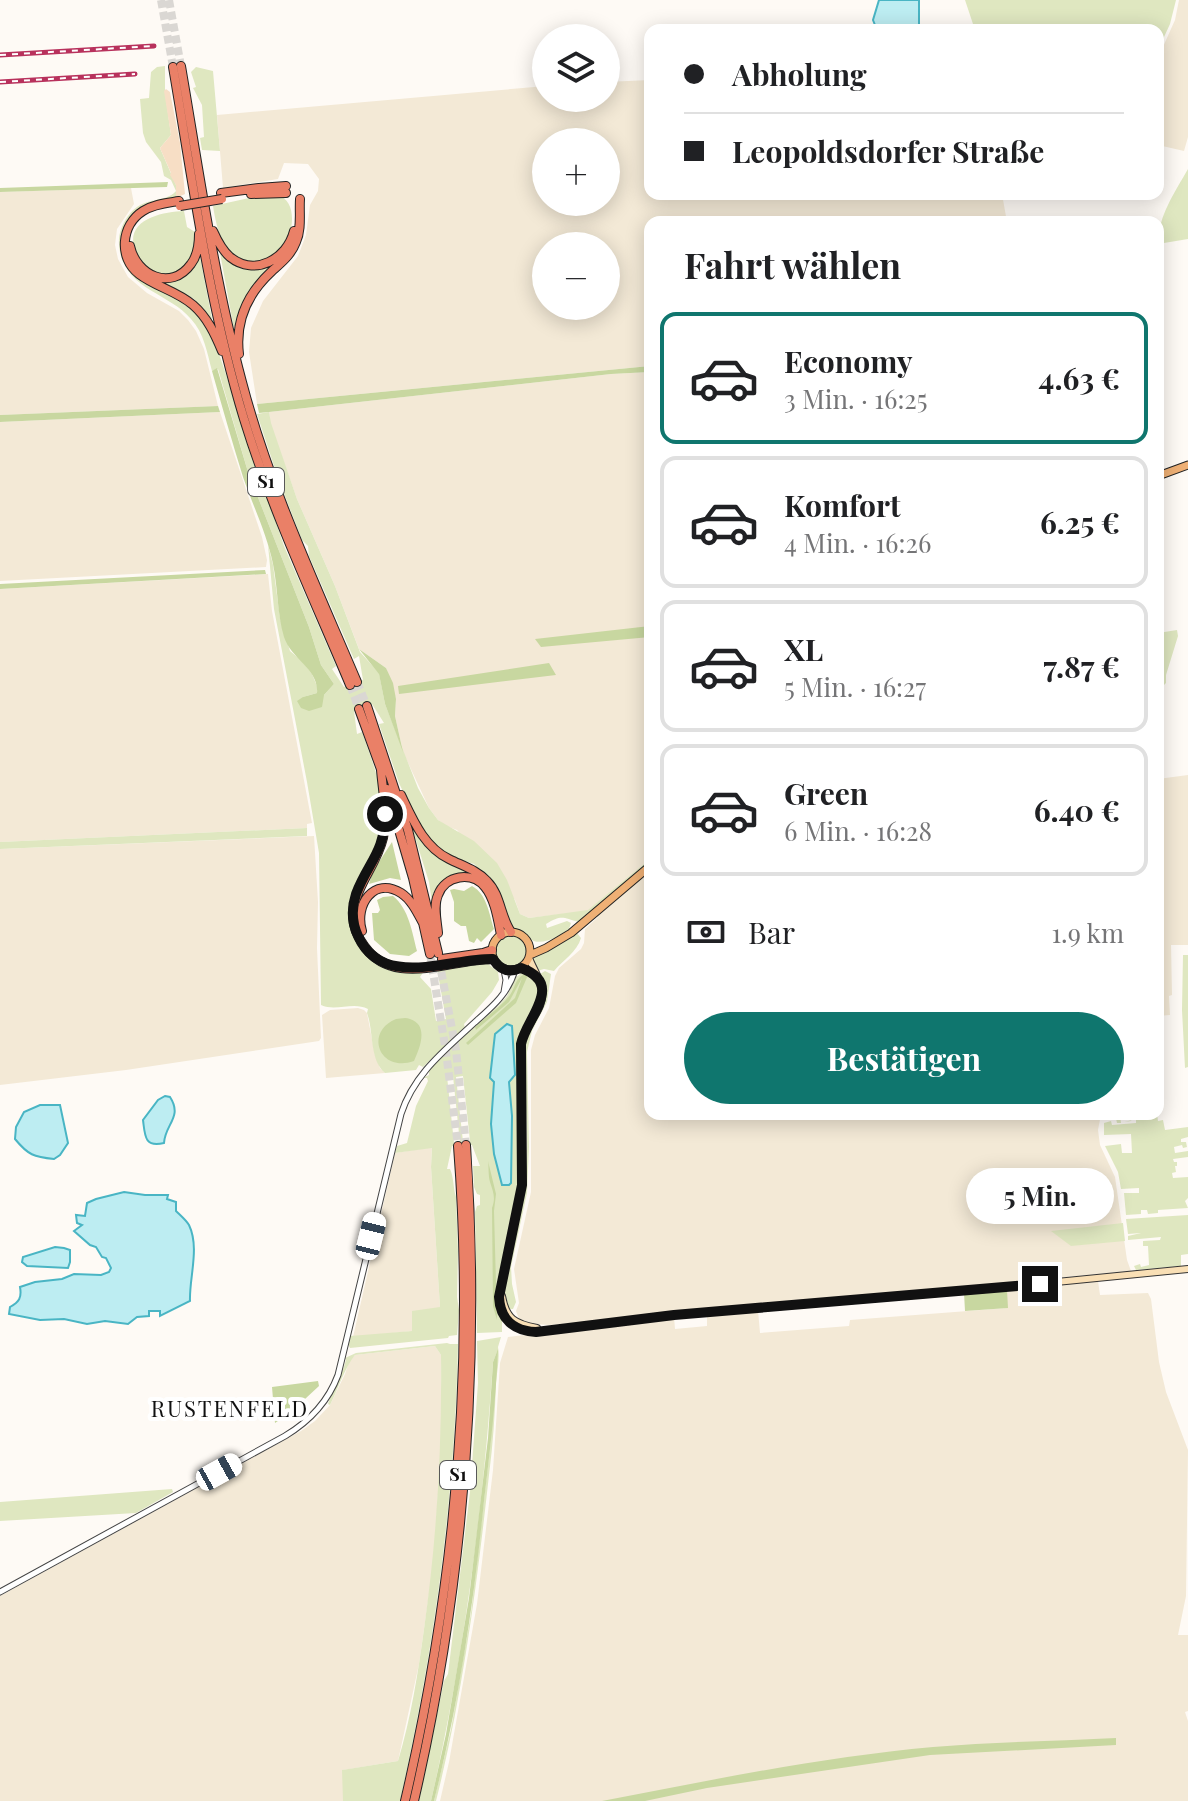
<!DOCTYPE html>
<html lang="de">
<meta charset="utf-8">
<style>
:root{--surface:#fff;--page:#f6f6f6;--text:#202124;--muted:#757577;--line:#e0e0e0;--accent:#0f766e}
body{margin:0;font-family:"Playfair Display",serif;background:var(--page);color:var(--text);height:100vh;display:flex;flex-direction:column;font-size:30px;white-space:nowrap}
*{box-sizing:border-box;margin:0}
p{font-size:26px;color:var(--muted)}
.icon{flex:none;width:44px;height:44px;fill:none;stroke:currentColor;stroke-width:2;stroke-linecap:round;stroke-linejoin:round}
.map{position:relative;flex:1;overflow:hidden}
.panel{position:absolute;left:644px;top:216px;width:520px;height:904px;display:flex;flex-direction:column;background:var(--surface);border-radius:16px;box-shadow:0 4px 20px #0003}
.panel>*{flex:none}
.top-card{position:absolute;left:644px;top:24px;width:520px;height:176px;border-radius:16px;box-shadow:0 4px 20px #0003;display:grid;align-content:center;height:176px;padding:0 40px;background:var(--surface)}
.buttons{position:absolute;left:532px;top:24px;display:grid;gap:16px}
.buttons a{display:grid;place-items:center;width:88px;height:88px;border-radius:50%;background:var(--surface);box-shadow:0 4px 20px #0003;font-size:40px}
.end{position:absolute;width:36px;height:36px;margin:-18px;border:10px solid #111;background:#fff;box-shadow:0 0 0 4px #fff}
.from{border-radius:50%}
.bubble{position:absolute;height:56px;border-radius:28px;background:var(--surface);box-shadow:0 4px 20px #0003;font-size:26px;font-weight:700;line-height:56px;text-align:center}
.car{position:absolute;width:24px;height:48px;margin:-24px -12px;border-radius:10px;box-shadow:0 0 6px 2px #0007;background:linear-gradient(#fff 24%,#345 0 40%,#fff 0 76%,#345 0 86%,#fff 0)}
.top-card b{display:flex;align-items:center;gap:28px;height:76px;font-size:30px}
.top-card b+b{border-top:2px solid var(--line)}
.top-card i{width:20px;height:20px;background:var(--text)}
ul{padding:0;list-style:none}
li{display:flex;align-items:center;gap:24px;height:132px;margin:0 16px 12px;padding:0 24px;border:4px solid var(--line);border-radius:16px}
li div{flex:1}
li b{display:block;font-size:30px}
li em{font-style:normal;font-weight:700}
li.active{border-color:var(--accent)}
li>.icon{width:72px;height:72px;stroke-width:1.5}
h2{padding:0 40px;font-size:36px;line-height:96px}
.pay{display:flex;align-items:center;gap:20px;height:88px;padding:0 40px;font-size:30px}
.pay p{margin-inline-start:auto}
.cta{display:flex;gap:16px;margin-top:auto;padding:16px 40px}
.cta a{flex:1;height:92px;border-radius:48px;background:var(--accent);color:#fff;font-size:32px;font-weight:700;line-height:92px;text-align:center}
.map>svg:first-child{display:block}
.farmland{fill:#f3e9d6;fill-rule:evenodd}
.green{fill:#dfe7c0;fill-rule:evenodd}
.forest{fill:#c8d7a0}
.sand{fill:#f7dec5}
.water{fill:#bdedf2;stroke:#49b5c4;stroke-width:2}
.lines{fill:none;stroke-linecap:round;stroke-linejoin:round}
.motorway-tunnel{stroke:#dad7d3;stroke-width:8;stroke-dasharray:8 4;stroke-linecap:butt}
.tertiary-casing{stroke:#444;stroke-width:7}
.secondary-casing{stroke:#333;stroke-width:8}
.primary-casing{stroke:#222;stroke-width:9}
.motorway-casing{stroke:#222;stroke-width:10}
.tertiary{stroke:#fff;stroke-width:5}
.secondary{stroke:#f9dfb5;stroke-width:6}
.primary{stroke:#efb075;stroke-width:7}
.motorway{stroke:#ea8067;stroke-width:8}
.rail-casing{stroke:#b8315c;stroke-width:5}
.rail{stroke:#fff;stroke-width:2;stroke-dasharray:6;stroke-linecap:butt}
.motorway-bridge-casing{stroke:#222;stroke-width:10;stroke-linecap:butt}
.motorway-bridge{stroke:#ea8067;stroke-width:8}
.route{stroke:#111;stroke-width:10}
.labels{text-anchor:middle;stroke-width:8;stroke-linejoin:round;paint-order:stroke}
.shield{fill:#fff;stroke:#585858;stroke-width:2}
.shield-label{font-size:18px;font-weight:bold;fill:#111}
.neighbourhood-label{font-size:22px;letter-spacing:2px;fill:#111;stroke:#fff}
</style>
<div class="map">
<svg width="1188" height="1801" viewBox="0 0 1188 1801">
<rect width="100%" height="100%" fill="#fefaf5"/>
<path class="farmland" d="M1179,0H1188V137L1184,151L1158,145V58L1175,20Z
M650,80V194H1002L1007,222H650V366L257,404L249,352L251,328L263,301L298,256L306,235L310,205L318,191L319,179L308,164L284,163L278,179L223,188L217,115L546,86V98H606V82ZM546,142H606V202H546ZM546,246H606V306H546Z
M131,188L134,204L117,229L115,245L118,259L128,277L147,293L179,311L188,320L196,331L204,349L218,406L0,415V192Z
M650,372V1114H1101L1098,1130L1100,1145L1115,1177L1127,1260L1131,1271L551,1325L532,1324L519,1319L516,1311L519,1303L514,1269L531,1192V1050L535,1035L549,1008L555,976L559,968L581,949L584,943L585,929L598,917L588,911L529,918L520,914L515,900L457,830L446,826L438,820L429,808L403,752L395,716L396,699L386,668L359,649L335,586L297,499L270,423L269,412L611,374Z
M220,412L262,537L267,560L266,567L0,581V422Z
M268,574L272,611L312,823L307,824V828L0,842V589Z
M1188,775V945H1171L1172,995L1169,996L1170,1015L1158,1016V779Z
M314,836L318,902L317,948L321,1038L319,1041L126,1070L0,1085V849Z
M358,1008L364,1010L367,1013L375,1055L380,1068L385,1073L326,1078L322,1015L330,1010Z
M432,1147L431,1167L440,1307L413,1331L353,1337L395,1153Z
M1098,1281L1100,1295L1148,1293L1151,1299L1159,1362L1166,1392L1188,1450L1186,1596L1178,1635H1188V1711L1185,1712L1188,1721V1801H440L449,1762L477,1604L493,1470L500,1363L508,1337L674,1317L675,1329L707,1326V1315L758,1310L760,1333L849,1326L850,1320L1007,1308V1290Z
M435,1346L441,1355V1445L434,1559L419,1664L398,1761L343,1770V1801H0V1596L301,1431L315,1421L330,1405L345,1374L349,1362L355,1355Z"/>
<path class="green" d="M965,0H1176L1170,24L1158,50V30H975Z
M165,66V92L171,135L160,148L176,185V198L133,215C123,227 125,242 124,257L197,313L215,342L284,546L336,666L332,669L344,687L363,680L359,656L354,659L309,556L308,546L302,540L278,478L257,414L269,412L271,423L297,499L335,586L360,652L379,673L385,704L418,788L429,808L438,820L474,841L497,863L507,880L520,914L529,918L588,910L650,859V861L579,922C563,918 562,914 546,924L547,928L567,921L571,923L569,929C560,936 541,947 530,939C524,934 521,931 513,928L478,868L474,864L442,853L420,828L399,783L379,724L384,723L372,704L354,711L357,734L362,732C372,760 385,793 383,823C383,831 381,841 378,848C370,870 345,891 351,916C353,929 368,948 375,960L425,970L420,977L431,989L436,1021L446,1019L437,969L487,963L498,972L499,980L492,992L464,1024L465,1028L423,1067L419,1065L416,1070L385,1073C369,1059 374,1032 367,1013L368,1009C353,1001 336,1012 321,1005L319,853L307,782L274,609L268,545L273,565L280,618L290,651L302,661L312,674L317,686V693L303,697L324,695L334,684L321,665L309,627L248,472L218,369L212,371C207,352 204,333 191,319C169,293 128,290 120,252C117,239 120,227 128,216C143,195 165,204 176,191L171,180L164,176L161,162L146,142L143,133L140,99L149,98L151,72L157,67Z
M196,67L213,71L220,151L202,150L200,138L204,137L202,105L193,88L196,87L191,72Z
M1188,169V239L1158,244C1158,216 1175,192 1188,169Z
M277,195C298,200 294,233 283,248C278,256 267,261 257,262C224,266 217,230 213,206L249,198Z
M184,211L187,227L195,232C195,242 195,253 189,262C178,279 152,277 140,262C137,259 136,255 135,251C124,219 162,212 184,211Z
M220,253C242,271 244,267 270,268C251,286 241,303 234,329Z
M200,257L213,324L194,299L161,281C182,276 188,276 200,257Z
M1177,630L1178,636L1166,675V683L1164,685L1158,686V633Z
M409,818L428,846L437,853L483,879L495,897L506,929L503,930C499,916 497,899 488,887C469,863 440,877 434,903H432L429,882Z
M307,828V836L0,849V842Z
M577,933L581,938C577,952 563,960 554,971L544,969L537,971L532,962L534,956L551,949Z
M496 951a15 15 0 1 1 30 0a15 15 0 1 1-30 0Z
M1183,955H1188V1067L1185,1068L1182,1010Z
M545,971L551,974L547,1002L532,1031L527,1052L529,1147L527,1193L511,1267L512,1284L516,1302L513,1309H507C496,1276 519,1228 524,1193C530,1151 525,1099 524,1056C525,1047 526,1038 529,1029C537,1010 553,996 540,974Z
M523,972C557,985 525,1020 519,1040L520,1183L512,1221L509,1225L511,1230L497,1297L502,1316V1332L477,1333L475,1212L477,1206L480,1205V1195L477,1194L474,1187L473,1166H480L472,1145L452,1146L447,1169H450C454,1177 453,1188 456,1197L458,1252L457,1297L459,1310L457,1335L449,1336L448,1338L350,1348L348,1344L350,1336L412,1331V1311L440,1307L431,1167L432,1148L395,1153L397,1146L407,1143L416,1106L428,1081L427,1078H423L429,1075V1070L474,1026L499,1005L507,996L516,977ZM447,1076H453L460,1143H454ZM463,1076L470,1141L463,1142L456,1077ZM494,1082L511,1094L510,1106L512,1116L502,1184L494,1154L491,1124Z
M1115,1114H1157L1158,1121L1163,1120L1165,1130L1188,1127V1137L1181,1139V1142H1186L1187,1147L1183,1148L1182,1145L1174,1147L1175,1153L1188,1151V1157L1173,1159L1174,1162H1177V1166H1175L1176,1172L1172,1173L1173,1178L1188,1177V1198L1185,1201L1188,1208L1158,1210V1213L1148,1214L1147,1210H1141V1214L1126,1215L1124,1193H1139V1188L1121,1189L1118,1172L1105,1146L1121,1144L1122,1153H1132L1131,1134L1104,1135V1123L1111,1121L1112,1125L1136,1123V1119L1124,1122L1131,1121V1115H1120L1121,1123H1117Z
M1188,1215V1254L1181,1255V1266L1136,1270L1134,1266L1140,1264L1141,1267L1149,1265L1148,1246H1143V1241L1160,1240L1161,1237L1128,1240V1236L1141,1233L1128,1234L1126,1219Z
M1123,1223L1125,1241L1071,1246L1051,1231Z
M501,1337L498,1347C500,1358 497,1371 496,1383C495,1414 493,1444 489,1475C477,1584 463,1694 436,1801H434L451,1729L471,1613L490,1447L497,1352L493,1362C483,1510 464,1656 431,1801H419L444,1681L448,1674L470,1492L478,1383L477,1341Z
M447,1343L450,1344H458C455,1498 434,1651 400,1801H343L342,1770L398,1761C411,1718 418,1673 424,1629C437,1537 442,1448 441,1355L435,1346L355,1355C345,1367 338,1389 330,1405L328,1404C332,1389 342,1376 346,1360L345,1358L356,1353Z
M172,1489L173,1492L136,1513L0,1521V1502Z"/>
<path class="forest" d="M168,182L167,187L0,192V188Z
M650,366V372L611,374L269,412L259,413L257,404Z
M217,368L248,472L309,627L321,665L334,684L324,695L322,707L309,711L301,708L297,701L303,697L317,693C319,669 291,659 284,637C277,613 278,588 273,564C267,534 253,506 243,477C232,442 222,406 212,371Z
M218,406L220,412L0,422V415Z
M265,570L266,574L0,589V584Z
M650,626V637L541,647L535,639Z
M359,649L386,668L393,683L396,699L395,716L403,752L385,704L379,674Z
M549,663L556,675L399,694L398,686Z
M392,842L401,880L390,878L369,884L373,871Z
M472,886C487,894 489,914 494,929L481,942L477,938L474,943L469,941L466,926H461L454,921V902L450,890L454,889L464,891Z
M393,896C409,909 412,932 417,951L409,956L390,954L374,940L372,913H378L380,910L377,900L383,897Z
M525,974L528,975L516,1003L468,1045L466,1043L515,998L522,978L509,1002L476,1030L475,1027C486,1017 501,1007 510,995C516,986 515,978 525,974Z
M396,1019C400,1019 405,1017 410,1019C429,1025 420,1048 414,1061C379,1073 364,1032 396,1019Z
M488,1161L496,1194L494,1211L497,1320L493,1306L492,1208C496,1197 493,1192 490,1182C488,1175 489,1167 488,1161Z
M1007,1290L1008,1308L965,1311L964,1293Z
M498,1349C496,1400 490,1451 484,1501C474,1602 459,1702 434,1801H431L446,1734L469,1598L488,1438L493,1362Z
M318,1381L319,1386L291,1412L275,1423L272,1387Z
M1116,1738V1745L930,1755L707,1788L645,1801H602C711,1780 822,1757 933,1747C994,1742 1055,1741 1116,1738Z"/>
<path class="sand" d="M166,89L170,92L180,143L185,194L176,198V185L170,175L171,173L160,148L171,135L164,91Z"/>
<path class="water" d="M879,0H919V30H877L873,20Z
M507,1024L512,1026L515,1075L509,1082L512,1116L511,1183L509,1185H502L494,1154L491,1124L494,1082L490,1078L495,1034Z
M165,1096L170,1097C183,1117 165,1124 164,1143C144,1148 145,1135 143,1120L158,1100Z
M40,1105H60L68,1143L60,1155L54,1159C34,1157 28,1155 15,1139L16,1127L24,1112Z
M124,1192L145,1195H168L167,1199L176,1202V1211C180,1215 186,1220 189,1225C200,1248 189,1278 190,1301L160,1316V1311H149V1316L137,1317L128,1324L105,1321L87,1324L64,1319L40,1320L9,1314L10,1307C19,1302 22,1298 20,1287L35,1282L62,1279L74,1274L101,1275L109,1272L111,1268L106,1258L102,1257L96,1247L90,1245L74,1231L82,1225L77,1223L76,1215L85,1216L87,1203L96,1199Z
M55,1247L64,1248L70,1250V1262L68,1268L27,1266L22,1262L23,1257Z"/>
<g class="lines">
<path class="motorway-tunnel" d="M161,0L173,67
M169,0L181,66
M357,682L367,706
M350,685L359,709
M430,954L446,1052L458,1146
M439,960L456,1050L466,1145"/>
<defs>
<path id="tertiary" d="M504,970L506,980L504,992
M0,1592L285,1436C310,1421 328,1402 338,1375L401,1114C414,1074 444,1051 474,1023C492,1007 508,994 515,970"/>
<path id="secondary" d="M529,958C533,968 539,977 542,988C546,1009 525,1024 521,1044L522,1185L499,1297C500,1319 514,1331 536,1332L674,1315L985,1289L1188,1269
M521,968L529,971L537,979
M502,1296C506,1319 515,1324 537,1328"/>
<path id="primary" d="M1158,476L1188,465
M492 951a19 19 0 1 1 38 0a19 19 0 1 1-38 0Z
M530,955L546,948L571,933L650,866"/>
<path id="motorway" d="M181,66C199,171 214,278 242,382C269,485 315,583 357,682
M173,67C193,184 209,304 244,419C272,510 313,597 350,685
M221,193L259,188L286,186
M251,194L286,193
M179,201C167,203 154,204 143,211C121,225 118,258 139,274C156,287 177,291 193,305C207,317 215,334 222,351
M213,231C217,240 222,250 230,257C255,277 287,259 294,231
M130,246C136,275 171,292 191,264C198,255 199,244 199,234
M239,354C235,321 248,293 272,271C282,262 291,255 296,242C302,229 299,213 300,199
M367,706L408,830L438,953
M359,709L382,772
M381,770C383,793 388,816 383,838C374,877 333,905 365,947C373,958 386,966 401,968C429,972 464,959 493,959
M387,789L413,878L430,954
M401,795C413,820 424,847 449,859C463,866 477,870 487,881C501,895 500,916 511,932
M362,931C354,905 374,876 401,893C412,900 418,914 424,925
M438,933C437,921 433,906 438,895C445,875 472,871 485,887C495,899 498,920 501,935
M442,959L483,953L492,950
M405,1801C455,1586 475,1366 458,1146
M414,1801C464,1585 481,1366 466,1145"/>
</defs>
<use href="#tertiary" class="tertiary-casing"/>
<use href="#secondary" class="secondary-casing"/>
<use href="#primary" class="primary-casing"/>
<use href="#motorway" class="motorway-casing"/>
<use href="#tertiary" class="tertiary"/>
<use href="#secondary" class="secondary"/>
<use href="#primary" class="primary"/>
<use href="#motorway" class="motorway"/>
<defs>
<path id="rail" d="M0,55L154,46
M0,82L135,74"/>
</defs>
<use href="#rail" class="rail-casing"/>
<use href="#rail" class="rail"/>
<defs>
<path id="motorway-bridge" d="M180,206L222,199"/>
</defs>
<use href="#motorway-bridge" class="motorway-bridge-casing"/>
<use href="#motorway-bridge" class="motorway-bridge"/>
</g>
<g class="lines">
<path class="route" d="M385,814C385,853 368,862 356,894C351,909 352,923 358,936C382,990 450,958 493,959C500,970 509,973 521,968C566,984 526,1018 521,1044L522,1185L499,1297C500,1319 514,1331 536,1332L674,1315L1040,1284"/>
</g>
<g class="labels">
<g class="shield">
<rect x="248" y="468" width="36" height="28" rx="6"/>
<rect x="440" y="1461" width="36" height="28" rx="6"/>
</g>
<g class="shield-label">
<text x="266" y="488">S1</text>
<text x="458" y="1481">S1</text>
</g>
<g class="neighbourhood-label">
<text x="230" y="1417">RUSTENFELD</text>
</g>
</g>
</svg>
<div class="buttons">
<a><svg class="icon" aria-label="layers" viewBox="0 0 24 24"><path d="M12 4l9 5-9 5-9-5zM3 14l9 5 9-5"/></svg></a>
<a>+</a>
<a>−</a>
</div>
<i class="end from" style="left:385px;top:814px"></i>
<i class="end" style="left:1040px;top:1284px"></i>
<div class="bubble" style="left:966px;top:1168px;width:148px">5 Min.</div>
<i class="car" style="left:371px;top:1236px;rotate:14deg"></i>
<i class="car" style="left:219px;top:1472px;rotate:61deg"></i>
<div class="top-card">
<b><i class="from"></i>Abholung</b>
<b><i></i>Leopoldsdorfer Straße</b>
</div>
<section class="panel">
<h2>Fahrt wählen</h2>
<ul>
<li class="active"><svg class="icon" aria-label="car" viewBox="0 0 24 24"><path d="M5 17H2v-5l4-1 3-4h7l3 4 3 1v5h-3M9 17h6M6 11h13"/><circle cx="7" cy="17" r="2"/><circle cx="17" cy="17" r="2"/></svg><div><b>Economy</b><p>3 Min. · 16:25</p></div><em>4.63 €</em></li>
<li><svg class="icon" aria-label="car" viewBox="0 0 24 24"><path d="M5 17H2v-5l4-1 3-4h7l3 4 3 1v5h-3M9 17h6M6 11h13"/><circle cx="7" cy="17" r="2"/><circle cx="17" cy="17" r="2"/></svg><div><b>Komfort</b><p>4 Min. · 16:26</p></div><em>6.25 €</em></li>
<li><svg class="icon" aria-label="car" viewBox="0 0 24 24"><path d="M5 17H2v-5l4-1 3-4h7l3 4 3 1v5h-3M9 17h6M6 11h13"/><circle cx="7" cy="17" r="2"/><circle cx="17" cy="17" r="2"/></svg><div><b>XL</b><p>5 Min. · 16:27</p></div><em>7.87 €</em></li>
<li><svg class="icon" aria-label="car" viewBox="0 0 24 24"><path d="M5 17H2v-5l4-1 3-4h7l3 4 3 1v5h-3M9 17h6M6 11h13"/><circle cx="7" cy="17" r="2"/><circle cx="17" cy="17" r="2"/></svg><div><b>Green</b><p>6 Min. · 16:28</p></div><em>6.40 €</em></li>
</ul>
<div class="pay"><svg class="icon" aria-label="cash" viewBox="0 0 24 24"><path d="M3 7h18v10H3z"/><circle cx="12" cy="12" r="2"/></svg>Bar<p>1.9 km</p></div>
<div class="cta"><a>Bestätigen</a></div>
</section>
</div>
